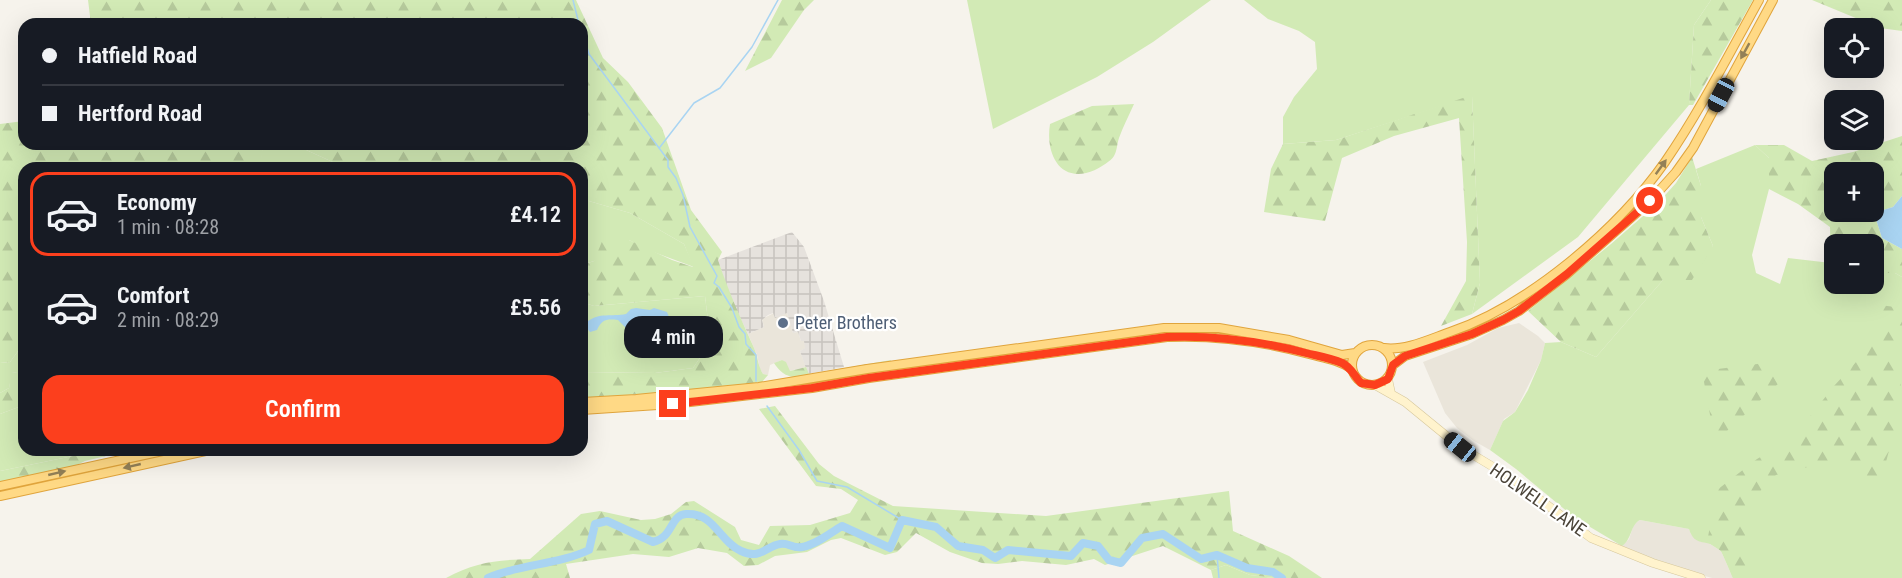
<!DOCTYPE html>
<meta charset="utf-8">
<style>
:root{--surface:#171b24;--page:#20242c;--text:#f1f3f6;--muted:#9ea1a6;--line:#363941;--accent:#fc3f1d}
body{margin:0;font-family:"Roboto Condensed",sans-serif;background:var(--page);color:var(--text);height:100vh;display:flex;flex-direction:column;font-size:22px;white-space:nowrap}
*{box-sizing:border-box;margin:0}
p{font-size:20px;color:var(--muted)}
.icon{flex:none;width:33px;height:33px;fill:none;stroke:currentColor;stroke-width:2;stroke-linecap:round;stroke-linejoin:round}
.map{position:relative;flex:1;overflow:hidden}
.side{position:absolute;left:18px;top:162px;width:570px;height:294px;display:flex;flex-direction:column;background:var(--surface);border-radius:18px;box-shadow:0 6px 24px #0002}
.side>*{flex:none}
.hud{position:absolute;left:18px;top:18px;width:570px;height:132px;border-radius:18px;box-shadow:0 6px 24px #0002;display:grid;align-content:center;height:132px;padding:0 24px;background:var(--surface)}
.fabs{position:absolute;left:1824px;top:18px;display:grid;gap:12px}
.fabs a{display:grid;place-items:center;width:60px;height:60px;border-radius:12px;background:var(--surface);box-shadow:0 6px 24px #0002;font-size:30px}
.end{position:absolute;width:27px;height:27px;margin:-14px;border:8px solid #fc3f1d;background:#fff;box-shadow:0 0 0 3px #fff}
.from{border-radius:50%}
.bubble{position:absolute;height:42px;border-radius:18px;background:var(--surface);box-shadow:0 6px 24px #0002;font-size:20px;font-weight:600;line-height:42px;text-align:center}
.car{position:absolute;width:18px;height:36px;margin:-18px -9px;border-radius:8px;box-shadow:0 0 4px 2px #0007;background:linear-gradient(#222 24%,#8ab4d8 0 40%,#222 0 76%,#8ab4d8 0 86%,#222 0)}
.hud b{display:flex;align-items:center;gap:21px;height:57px;font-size:22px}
.hud b+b{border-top:2px solid var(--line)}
.hud i{width:15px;height:15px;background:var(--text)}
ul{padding:10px 0 0;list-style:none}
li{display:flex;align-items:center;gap:18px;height:84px;margin:0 12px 9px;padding:0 12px;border:3px solid transparent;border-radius:18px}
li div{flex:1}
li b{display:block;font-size:22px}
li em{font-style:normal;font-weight:600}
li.selected{border-color:var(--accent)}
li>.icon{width:54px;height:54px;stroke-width:1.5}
.cta{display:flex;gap:12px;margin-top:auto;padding:12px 24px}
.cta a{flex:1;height:69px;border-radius:18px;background:var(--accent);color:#fff;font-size:24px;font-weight:600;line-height:69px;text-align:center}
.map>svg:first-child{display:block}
.residential{fill:#eae5da}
.industrial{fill:url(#industrial-grid)}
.green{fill:#d2eab5}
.forest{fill:url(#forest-firs);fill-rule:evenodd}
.water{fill:#a9d4f2}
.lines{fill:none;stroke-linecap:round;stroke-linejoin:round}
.stream{stroke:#a9d4f2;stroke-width:1.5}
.river{stroke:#a9d4f2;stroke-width:8}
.secondary-casing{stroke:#d6c79b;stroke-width:9}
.trunk-casing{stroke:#e0a43c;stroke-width:10}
.secondary{stroke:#fff3cd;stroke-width:8}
.trunk{stroke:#ffd985;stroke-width:8}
.oneway{fill:#938057}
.route{stroke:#fc3f1d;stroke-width:8}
.service-dot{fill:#5c6f8a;stroke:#fff;stroke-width:2}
.labels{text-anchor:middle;stroke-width:4.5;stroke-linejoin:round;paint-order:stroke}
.service-label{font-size:18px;fill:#4e5e75;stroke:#fff;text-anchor:start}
.street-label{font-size:18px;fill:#4b4439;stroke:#fff}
</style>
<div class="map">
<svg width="1902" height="578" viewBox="0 0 1902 578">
<defs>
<pattern id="industrial-grid" width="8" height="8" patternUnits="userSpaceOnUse" patternTransform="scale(1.5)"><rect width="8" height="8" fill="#e6e2dd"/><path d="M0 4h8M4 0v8" fill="none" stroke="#c7c3be"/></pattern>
<pattern id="forest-firs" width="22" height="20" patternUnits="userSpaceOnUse" patternTransform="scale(1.5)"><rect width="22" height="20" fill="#d2eab5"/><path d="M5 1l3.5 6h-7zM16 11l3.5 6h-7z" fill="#b6ca9c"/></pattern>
</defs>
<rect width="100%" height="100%" fill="#f6f3ec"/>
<path class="residential" d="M774,313L775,317L787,313L793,333L798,332L801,341H804L806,348L800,351L806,367L789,371L782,360L770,365L768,375L763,374L760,369L757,355L748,334L764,327L762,319Z
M1519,323L1538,336L1545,343L1541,360L1515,412L1504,419L1490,450L1474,441L1457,428L1445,413L1423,362L1467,345L1498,328Z
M1640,520L1689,529L1691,534L1701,542H1707L1721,551L1733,578H1712L1673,567L1622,546L1629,539L1634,524Z"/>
<path class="industrial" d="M792,232L804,247L824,301L844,367L808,374L800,351L805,348L804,341H801L798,332L793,333L787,313L775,318L773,313L768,315L762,320L764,327L748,334L729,294L718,260Z"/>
<path class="green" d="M967,0H1211L1153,42L1097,77L993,129Z
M1244,0H1711L1694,25L1689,105L1578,237L1472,314L1480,283L1472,96L1336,140L1283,144V117L1294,97L1317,69L1315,42L1299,31L1268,19Z
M263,144H293L346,168H263L260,165Z
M1755,145L1769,158V189L1752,255L1756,273L1780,284L1788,258L1831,263L1834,271V284H1874V259L1884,273H1895L1902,277V578H1733C1729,570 1726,556 1720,550C1708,537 1695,549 1689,529L1640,520C1630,525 1632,540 1622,546L1575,518L1516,469L1490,450L1503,421L1515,412L1528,390L1541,360L1545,343L1561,342L1596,357L1663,280L1713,246L1701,217V186L1696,169Z
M582,199L630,213L684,244L694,267L648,250L629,240L594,261L582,265Z
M705,296L708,321L706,349L693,368L655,373L582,372V302L594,306Z
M24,343V371L12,373L9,388L0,393V363L10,362Z
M24,405V450H102L0,471V414Z
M1226,565L1250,575L1274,578H1213L1211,570Z"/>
<path class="forest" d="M88,0H576L603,58L628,82L662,128L691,210L722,252L718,260C728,290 741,319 754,348C758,357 758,366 763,374L768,375L762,382L733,386L675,392L582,398V372L655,373L693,368L706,349L708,321L705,296L594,306L582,302V265L594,261L603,239L629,240L672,260L693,267L684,244L630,213L582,199V168H346L293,144H582V24H91Z
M782,0H814L804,10L771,58L745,71Z
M1711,0H1753L1693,105H1689L1694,25Z
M1812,0H1902V31L1880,28Z
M1472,95L1480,283L1472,314L1441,326L1466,281L1467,242L1459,118L1394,136L1342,158L1325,221L1264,212L1271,169L1283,144L1336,140Z
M1134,104C1129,115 1123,127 1119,138C1117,144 1117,151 1114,156C1111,161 1101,167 1095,170C1061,185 1045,155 1050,124L1092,106Z
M24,121V144H263L261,165L263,168H186L183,163L171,168H24V343L10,362L0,363V124Z
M1902,136V196L1893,207L1874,213L1882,238L1902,249V277L1895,273H1884L1874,259V244H1834V271L1831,263L1830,227L1798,204L1769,189V158L1755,145H1784L1812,161L1853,152ZM1834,172H1874V212H1834Z
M1692,157L1701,186V217L1713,246L1692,280H1663L1596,357L1561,342L1528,311L1611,244L1658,203L1676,183Z
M1880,305L1902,308V339L1897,344L1901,388L1893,436L1880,484H1866L1859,463H1824L1776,475L1747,505L1745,530L1748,578H1733L1721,551L1707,542L1717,490L1757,459L1793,438L1834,386L1878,338Z
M782,360L786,362L790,371L806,367L809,374L891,360L890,363L802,378C788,377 782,375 774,363Z
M1765,363L1778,384L1715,442L1702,371Z
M24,371V405L0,414V393L9,388L11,373Z
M775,406L819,464L834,476L893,506L1046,516L1229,491L1233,531L1289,556L1322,578H1274L1250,575L1226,565L1211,570L1163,546L1105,565L1094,559L1066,565L1022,561L998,564L982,563L950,552L916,533L897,552L885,555L841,538L831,540L807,552L775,556L758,565L744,566L727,553L698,548L669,557L633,554L566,564L570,578H446C475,562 497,560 530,559L581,514L600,511L641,520L655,519L671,514L686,502L694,501L735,527L741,540L759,545L770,526L810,525L850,513L858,500L841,489L816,486L759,409Z
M102,450H157L124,456H106L85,461L73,467L0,483V471Z"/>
<path class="water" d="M1902,196V249L1882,238L1874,213L1893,207Z
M636,308L650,310L654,308L667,312L669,317L666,327L669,331V335H658L645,329L636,333L629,331L618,320C607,319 602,319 597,330L590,332L586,327L587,322C599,312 612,317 626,314L631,309Z"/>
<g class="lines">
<path class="stream" d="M573,0L579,24
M582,31L589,54L668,160V167L676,178L683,195L690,227L717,276L714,283L719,287L732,308L739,327L745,334L746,344L756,355V381
M660,147L694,103L720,88L752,47L778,0
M767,406L799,450L817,481L847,487L902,520
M1217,555L1219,578"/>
<path class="river" d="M488,578C520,564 557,565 589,550L595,524L607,521L653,542C673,538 670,515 686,514C714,512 719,541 741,551C761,560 766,546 780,544C788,542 793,549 802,547C816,545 830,533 842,526L890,548L902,520L936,527L958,546L983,550L995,558L1008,550L1071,556L1083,543L1098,546L1109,560L1121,563L1142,538L1163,534L1201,559L1217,555L1247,568L1273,572L1282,578"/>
<defs>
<path id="secondary" d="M1388,379L1391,393
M1375,385L1405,402L1460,447L1510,477L1591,538L1653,563L1701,578"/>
<path id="trunk" d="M1352 365a20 20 0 1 1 40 0a20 20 0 1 1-40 0Z
M1384,348C1405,351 1430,339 1450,332C1529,305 1617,230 1665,162C1700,111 1729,54 1759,0
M1393,365L1405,356L1472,334L1503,320L1519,311L1567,274L1650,201L1676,172L1693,148L1773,0
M582,402L636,399L759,387L867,369L1164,328H1219L1289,340L1342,355L1355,353
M582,410L673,404L812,388L869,378L1167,337C1216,335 1262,341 1309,354C1324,358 1339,360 1352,369
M0,486L167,450
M0,496L210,450"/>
</defs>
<use href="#secondary" class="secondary-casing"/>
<use href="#trunk" class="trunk-casing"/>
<use href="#secondary" class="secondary"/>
<use href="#trunk" class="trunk"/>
</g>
<defs><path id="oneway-solid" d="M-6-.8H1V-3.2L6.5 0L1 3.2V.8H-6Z" transform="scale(1.5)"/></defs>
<g class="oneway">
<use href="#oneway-solid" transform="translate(1745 51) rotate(119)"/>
<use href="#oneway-solid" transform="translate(1661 167) rotate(-54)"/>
<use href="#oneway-solid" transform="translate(132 466) rotate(167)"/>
<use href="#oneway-solid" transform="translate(57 473) rotate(-13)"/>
</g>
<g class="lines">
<path class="route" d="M673,404L812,388L869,378L1167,337C1215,335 1260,341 1306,353C1318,356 1331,358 1342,363C1351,367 1354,376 1361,383L1375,385L1388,379L1393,365L1405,356L1472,334L1503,320L1519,311L1567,274L1650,201"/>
</g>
<circle class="service-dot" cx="783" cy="323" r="6"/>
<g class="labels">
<g class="service-label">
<text x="795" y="329">Peter Brothers</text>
</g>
<g class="street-label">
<text transform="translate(1538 500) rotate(35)" y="6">HOLWELL LANE</text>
</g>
</g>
</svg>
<div class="fabs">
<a><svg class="icon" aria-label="locate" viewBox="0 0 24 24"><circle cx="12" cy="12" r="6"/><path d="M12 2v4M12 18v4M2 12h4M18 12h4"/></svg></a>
<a><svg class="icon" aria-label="layers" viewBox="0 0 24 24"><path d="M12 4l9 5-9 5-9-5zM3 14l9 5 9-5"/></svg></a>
<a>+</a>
<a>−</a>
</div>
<i class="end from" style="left:1650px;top:201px"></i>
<i class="end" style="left:673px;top:404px"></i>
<div class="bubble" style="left:624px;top:316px;width:99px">4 min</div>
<i class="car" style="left:1721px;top:95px;rotate:208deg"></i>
<i class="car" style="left:1460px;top:447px;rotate:309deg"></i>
<div class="hud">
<b><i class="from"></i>Hatfield Road</b>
<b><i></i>Hertford Road</b>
</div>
<section class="side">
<ul>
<li class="selected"><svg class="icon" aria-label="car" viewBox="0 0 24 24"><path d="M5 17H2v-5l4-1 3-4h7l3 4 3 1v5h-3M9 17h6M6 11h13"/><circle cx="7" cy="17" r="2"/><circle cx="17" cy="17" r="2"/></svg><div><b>Economy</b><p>1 min · 08:28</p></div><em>£4.12</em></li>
<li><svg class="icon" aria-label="car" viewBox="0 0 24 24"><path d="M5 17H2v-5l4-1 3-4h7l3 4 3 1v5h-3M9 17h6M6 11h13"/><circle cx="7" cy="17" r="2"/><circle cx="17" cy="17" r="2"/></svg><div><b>Comfort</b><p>2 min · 08:29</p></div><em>£5.56</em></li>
</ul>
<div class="cta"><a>Confirm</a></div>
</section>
</div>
